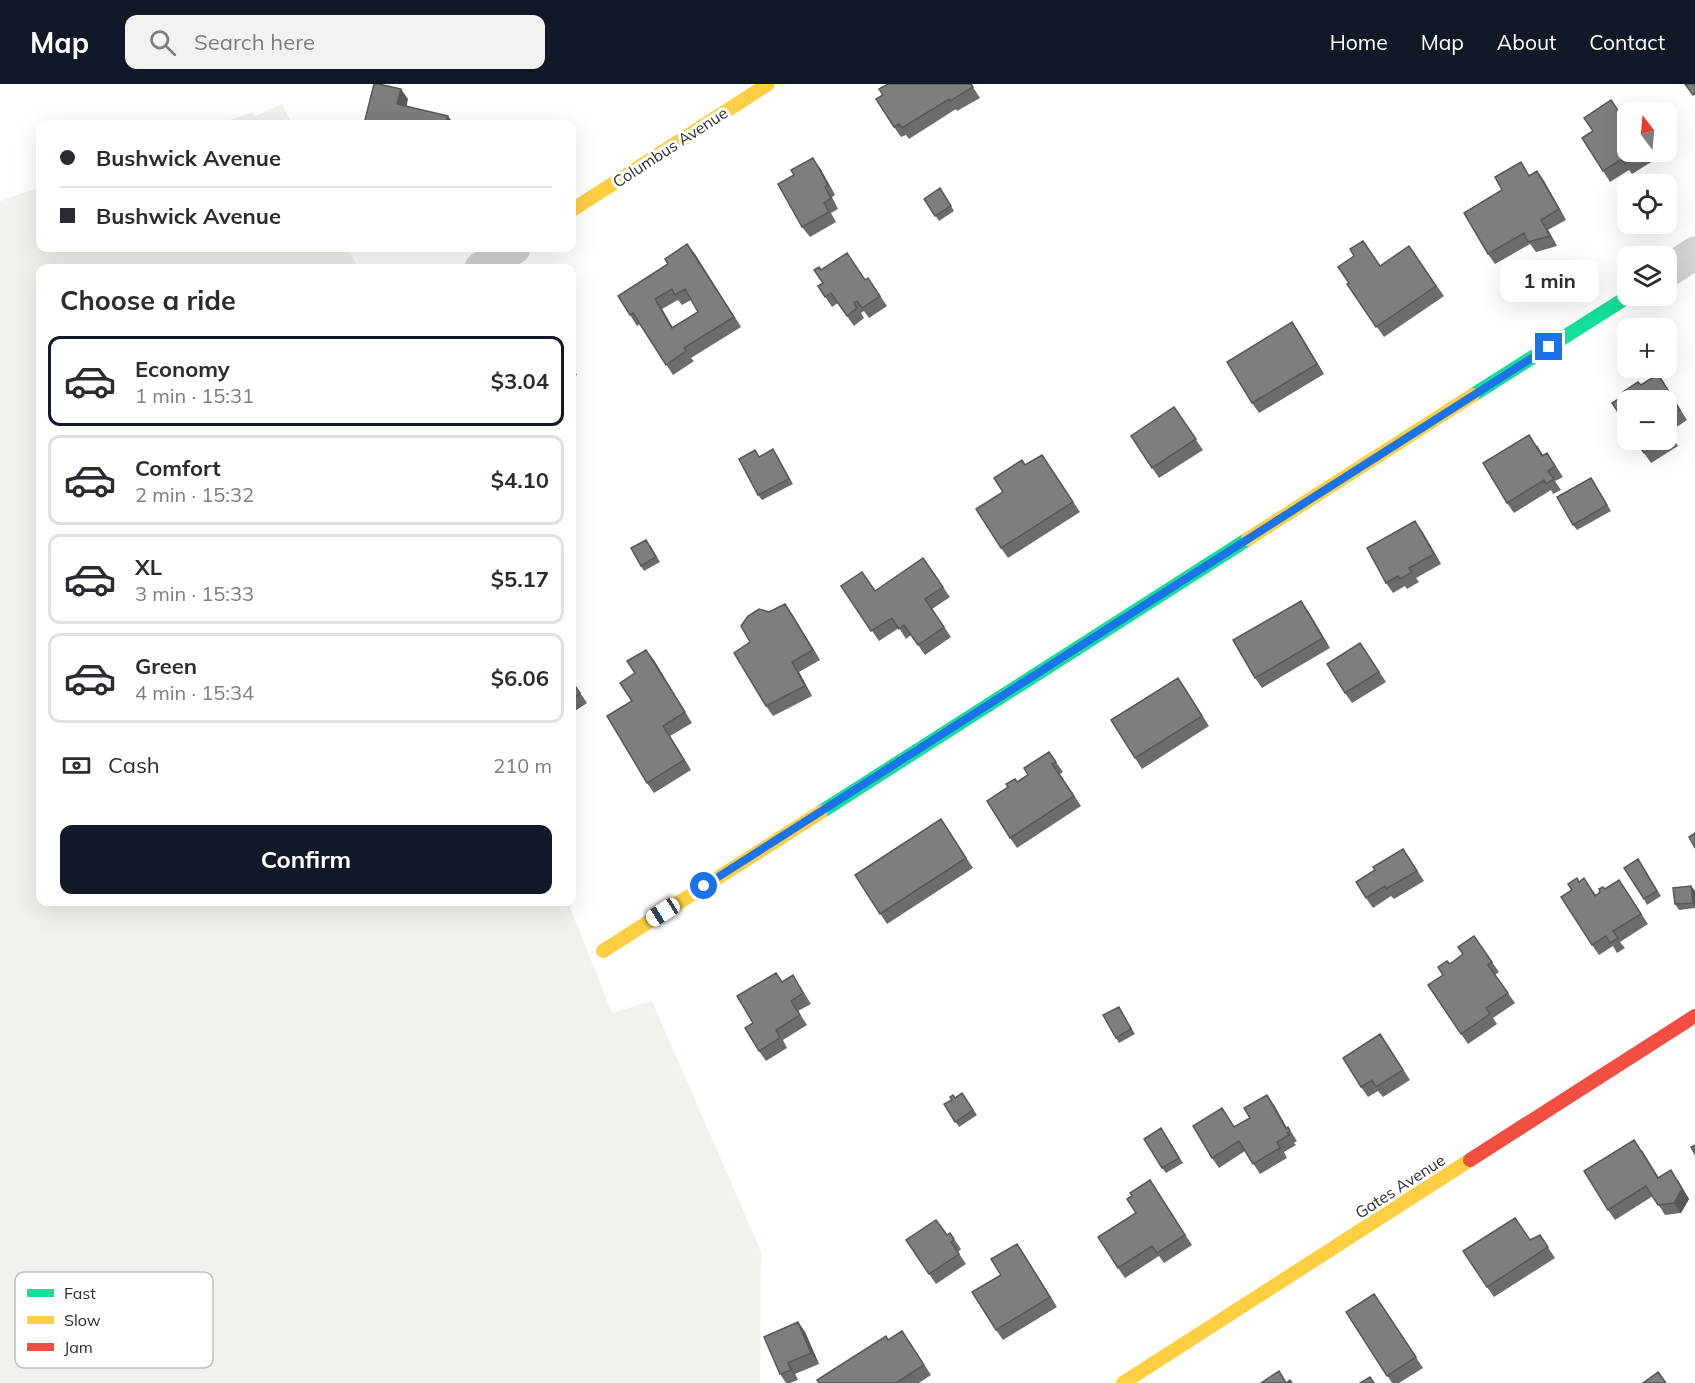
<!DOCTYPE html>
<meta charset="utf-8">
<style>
:root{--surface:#fff;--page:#f2f2f3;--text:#2b2b33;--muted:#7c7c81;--line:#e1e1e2;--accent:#111827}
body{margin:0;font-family:Mulish,sans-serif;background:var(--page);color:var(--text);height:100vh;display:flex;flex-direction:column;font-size:22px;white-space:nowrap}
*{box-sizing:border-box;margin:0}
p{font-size:20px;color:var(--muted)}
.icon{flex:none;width:33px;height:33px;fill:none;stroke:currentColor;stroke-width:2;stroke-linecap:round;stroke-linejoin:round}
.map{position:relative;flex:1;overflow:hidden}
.details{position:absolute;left:36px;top:180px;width:540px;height:642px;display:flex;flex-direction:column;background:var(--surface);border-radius:12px;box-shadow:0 6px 24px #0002}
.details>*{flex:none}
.top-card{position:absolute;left:36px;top:36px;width:540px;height:132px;border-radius:12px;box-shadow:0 6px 24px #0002;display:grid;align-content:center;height:132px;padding:0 24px;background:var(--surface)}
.needle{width:39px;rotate:344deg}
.tools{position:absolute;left:1617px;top:18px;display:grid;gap:12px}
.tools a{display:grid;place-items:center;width:60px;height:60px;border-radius:12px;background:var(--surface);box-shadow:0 6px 24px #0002;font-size:30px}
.end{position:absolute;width:27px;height:27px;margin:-14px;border:8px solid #1a73e8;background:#fff;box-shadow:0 0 0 3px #fff}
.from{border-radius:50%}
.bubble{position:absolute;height:42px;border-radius:12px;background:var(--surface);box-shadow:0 6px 24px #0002;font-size:20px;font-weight:700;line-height:42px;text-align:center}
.car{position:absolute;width:18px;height:36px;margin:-18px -9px;border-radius:8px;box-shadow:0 0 4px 2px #0007;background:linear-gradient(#fff 24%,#345 0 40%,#fff 0 76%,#345 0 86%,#fff 0)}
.top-card b{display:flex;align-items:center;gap:21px;height:57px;font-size:22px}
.top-card b+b{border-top:2px solid var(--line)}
.top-card i{width:15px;height:15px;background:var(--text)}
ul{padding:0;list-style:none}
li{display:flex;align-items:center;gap:18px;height:90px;margin:0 12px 9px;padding:0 12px;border:3px solid var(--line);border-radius:12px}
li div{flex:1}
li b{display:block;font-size:22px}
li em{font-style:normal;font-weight:700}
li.selected{border-color:var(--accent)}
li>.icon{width:54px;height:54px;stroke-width:1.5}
h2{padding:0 24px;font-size:27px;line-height:72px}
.pay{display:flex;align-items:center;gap:15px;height:66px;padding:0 24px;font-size:22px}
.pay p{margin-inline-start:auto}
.cta{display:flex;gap:12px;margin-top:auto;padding:12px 24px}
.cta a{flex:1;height:69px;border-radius:12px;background:var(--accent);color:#fff;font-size:24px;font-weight:700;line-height:69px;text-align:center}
header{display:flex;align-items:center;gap:36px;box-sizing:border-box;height:84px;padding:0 30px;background:var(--accent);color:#fff}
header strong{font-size:28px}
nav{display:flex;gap:33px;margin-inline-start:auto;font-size:21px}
.search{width:420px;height:54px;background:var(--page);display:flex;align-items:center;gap:15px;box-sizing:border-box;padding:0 21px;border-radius:12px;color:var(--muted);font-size:22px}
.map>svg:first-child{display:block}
.green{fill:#f0f3ec}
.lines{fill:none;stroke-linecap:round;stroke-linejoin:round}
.street{stroke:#d3d3d3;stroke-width:33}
.fast{stroke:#16e098;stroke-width:14}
.slow{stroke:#ffcf43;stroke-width:14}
.jam{stroke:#f24e42;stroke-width:14}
.wall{fill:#6c6c6c;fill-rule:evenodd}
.shaded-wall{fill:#585858}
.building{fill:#7e7e7e;stroke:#585858;stroke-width:1.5;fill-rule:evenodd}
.route{stroke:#1a73e8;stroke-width:8}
.labels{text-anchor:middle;stroke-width:6;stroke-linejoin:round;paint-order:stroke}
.street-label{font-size:16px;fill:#2e2e2e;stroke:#fff}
.key{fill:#fff;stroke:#c0c0c0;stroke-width:1.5}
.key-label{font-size:16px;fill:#2e2e2e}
</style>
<header>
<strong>Map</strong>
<div class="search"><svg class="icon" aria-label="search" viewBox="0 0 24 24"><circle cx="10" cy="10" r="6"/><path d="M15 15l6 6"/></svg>Search here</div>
<nav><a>Home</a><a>Map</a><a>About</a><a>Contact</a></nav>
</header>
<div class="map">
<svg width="1695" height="1299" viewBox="0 0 1695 1299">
<rect width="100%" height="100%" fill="#fff"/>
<path class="green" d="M282,20L292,40H218L253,28L255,32Z
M40,103V164H348L358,184H40V818H568L612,929L652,917L761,1167L760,1299H0V117Z"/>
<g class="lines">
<path class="street" d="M481,184L514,164
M1666,188L1695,169"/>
<path class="fast" d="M1473,311L1629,212
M821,728L1248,455"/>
<path class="slow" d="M572,126L768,0
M1248,455L1473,311
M603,867L821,728
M1123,1299L1470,1076"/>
<path class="jam" d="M1470,1076L1695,932"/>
</g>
<path class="wall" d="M888,0H971L980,14L957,27L956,25L909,55L906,51L901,53L894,43L883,11Z
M1635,22L1640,28H1628V68H1666V62L1669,67L1632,90L1629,86L1610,98L1603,87L1621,31Z
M820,84L835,111L832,113L838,125L831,129L836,138L810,153L802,143Z
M1537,87L1544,97L1566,136L1548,146L1557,162L1536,168L1530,160L1495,180L1488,170L1529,91Z
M940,104L954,127L939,137L924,115Z
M687,160L741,243L691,274L694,277L673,291L640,240L637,242L630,231L668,180ZM678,216L682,221L691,216L698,228L672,243L662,225Z
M1409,162L1444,212L1384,253L1347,200L1380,182Z
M821,186L865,196L868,194L887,222L869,234L864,227L861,229L864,234L854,242L838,219L832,223L818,202L823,199Z
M1292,238L1324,290L1259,329L1252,319Z
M572,282L577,291L572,294Z
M1658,290L1687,336L1669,348L1678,362L1651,379L1635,356H1666V316L1641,301Z
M1174,323L1203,366L1159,394L1131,352Z
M1537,361L1543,371L1554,379L1563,393L1555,397L1561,406L1553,410L1551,406L1514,429L1507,419Z
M777,371L793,400L762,416L758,411L760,373Z
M1042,371L1080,428L1008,474L1001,464L1003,408L1025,381Z
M1594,399L1611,427L1577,446L1573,441Z
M1422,447L1441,480L1416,494L1419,498L1407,505L1405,502L1393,509L1386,499Z
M650,461L660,478L644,487L641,482Z
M923,474L950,513L932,525L951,553L925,571L911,551L906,555L899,544L879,557L841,502L875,507Z
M1308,527L1330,564L1262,604L1255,594Z
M769,528L792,530L820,576L799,588L812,612L773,632L766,622L750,558Z
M1360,559L1386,598L1352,619L1345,609Z
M646,566L692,639L670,652L691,686L654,709L647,699L632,617L635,589Z
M572,597L587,619L572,629Z
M1185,604L1209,642L1142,685L1135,674Z
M1049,668L1063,688L1060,690L1081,722L1017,764L1010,754L1028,691Z
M941,735L973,784L887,840L855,791Z
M1410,775L1424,797L1394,815L1391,812L1373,824L1366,814Z
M1641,781L1661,812L1647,821L1644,815Z
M1579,797L1591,804L1596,811L1605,805L1626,806L1648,840L1620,858L1625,864L1617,869L1613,862L1599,871L1592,861L1572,806Z
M1691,802L1695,807V824L1679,826L1675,820Z
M1474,852L1499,888L1495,891L1515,919L1493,934L1497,940L1468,960L1428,901L1443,891L1450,880L1463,870Z
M782,898L800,902L811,920L798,927L807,941L783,956L787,964L766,977L759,967L753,939Z
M1119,923L1135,950L1119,959L1116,954Z
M1387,960L1410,996L1383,1013L1378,1007L1368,1013L1361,1003Z
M962,1009L977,1031L959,1043L944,1020Z
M1267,1011L1274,1021L1287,1044L1288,1043L1297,1057L1294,1059L1296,1061L1284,1068L1287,1074L1260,1090L1245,1067L1219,1084L1212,1074L1234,1043L1250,1034Z
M1165,1050L1183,1079L1166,1089L1162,1084Z
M1642,1066L1659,1094L1678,1096L1689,1115L1681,1129L1665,1131L1653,1112L1615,1136L1608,1126Z
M1150,1096L1192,1161L1164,1179L1159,1172L1125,1194L1118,1184L1136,1129L1132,1112Z
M950,1149L961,1165L958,1168L966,1180L936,1200L906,1156L947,1151Z
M1540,1151L1555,1174L1494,1213L1487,1203L1531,1156Z
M1017,1160L1057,1223L1003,1256L996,1246L1001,1191Z
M1381,1220L1423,1284L1399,1299H1392L1346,1228Z
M798,1238L805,1248L819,1280L795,1290L798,1296L790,1299H786L780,1290Z
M889,1256L909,1257L931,1291L919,1299H819Z"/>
<path class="shaded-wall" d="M401,5L408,15L405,30L397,20Z
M448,32L454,40H445Z
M813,74L820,84L835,111L828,101Z
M1537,87L1544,97L1566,136L1559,125Z
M1541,136L1548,146L1557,162L1550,152Z
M687,160L695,170L741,243L734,233Z
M655,215L662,225L679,254L672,244Z
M1292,238L1299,248L1324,290L1317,280Z
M1415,437L1422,447L1441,480L1434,470Z
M1301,517L1308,527L1330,564L1323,554Z
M785,520L792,530L820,576L813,566Z
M646,566L654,576L692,639L685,628Z
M792,578L799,588L812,612L805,602Z
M663,642L670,652L691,686L684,676Z
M1691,802L1695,807V822L1693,819Z
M1267,1011L1274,1021L1289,1048L1286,1045Z
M1671,1086L1689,1115L1681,1129L1674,1119Z
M1017,1160L1024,1170L1057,1223L1050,1213Z
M798,1238L805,1248L819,1280L811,1269Z
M788,1279L795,1290L798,1296L791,1286Z"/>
<path class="building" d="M374,0H379L401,5L397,20L448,32L445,40H364Z
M888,0H971L973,3L950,17L949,15L902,44L899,40L894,43L876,15L883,11L879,5Z
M1685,0H1695V10L1693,11Z
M1611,16L1621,31L1635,22L1639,28H1628V68H1645L1625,80L1622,75L1603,87L1582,54L1593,47L1584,34Z
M813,74L828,101L825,103L831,114L824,119L829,128L802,143L778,100L794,91L791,86Z
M1521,78L1529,92L1537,87L1559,125L1541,136L1550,152L1528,158L1524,149L1488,170L1464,129L1502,106L1495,93Z
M940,104L951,122L935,132L924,115Z
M1363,157L1380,182L1409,162L1436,202L1376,243L1347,200L1349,199L1338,183L1354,172L1350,165Z
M687,160L734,233L684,264L686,267L666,281L633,229L630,231L618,212L668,180L665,175ZM672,205L675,211L685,205L698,228L672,244L655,215Z
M847,169L865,196L868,194L880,212L862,224L857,217L854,219L857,224L847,232L831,209L825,213L818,202L823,199L814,186L819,183L821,186Z
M1292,238L1317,280L1252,319L1227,278Z
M1658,290L1680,326L1666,335V316H1628V343L1612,319L1625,311L1623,308L1638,298L1641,301Z
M1174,323L1196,355L1152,384L1131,352Z
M1666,345L1671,352L1666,354Z
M1529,351L1542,372L1547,369L1555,382L1548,387L1554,395L1546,400L1544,396L1507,419L1483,379Z
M1635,356H1664L1644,369Z
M773,365L789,395L758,411L739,375L755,366L759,373Z
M1042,371L1073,418L1001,464L976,425L1003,408L994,394L1022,376L1025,381Z
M1591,394L1607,421L1573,441L1557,413Z
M1415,437L1434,470L1409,484L1412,488L1400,495L1398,492L1386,499L1367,464Z
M646,456L656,473L641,482L631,464Z
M923,474L943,503L925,515L944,543L918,561L904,541L899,545L892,534L871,547L841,502L862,488L875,507Z
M1301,517L1323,554L1255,594L1233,556Z
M785,520L813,566L792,578L805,602L766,622L734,569L750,558L741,542L748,532L759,525L769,528Z
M1360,559L1379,588L1345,609L1327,580Z
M646,566L685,628L663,642L684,676L647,699L607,632L632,617L620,599L635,589L627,577Z
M1178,594L1202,632L1135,674L1111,636Z
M572,597L580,609L572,615Z
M1049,668L1056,678L1052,680L1074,712L1010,754L987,717L1008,703L1006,700L1015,695L1017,698L1028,691L1024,684Z
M941,735L966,774L880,830L855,791Z
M1695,749V764L1689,753Z
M1403,765L1417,787L1386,805L1385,802L1366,814L1356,798L1375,786L1373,783Z
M1638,775L1657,807L1644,815L1624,784Z
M1577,794L1579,798L1584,794L1595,812L1600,808L1599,805L1603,803L1605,805L1619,796L1641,830L1613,847L1618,854L1610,859L1606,852L1592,861L1561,813L1572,806L1568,800Z
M1691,802L1693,819L1675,820L1673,804Z
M1474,852L1492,878L1488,881L1508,909L1486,924L1490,930L1461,950L1428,901L1443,891L1438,883L1447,877L1450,880L1463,870L1458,863Z
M776,889L782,898L793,891L803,909L791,917L800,931L776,946L780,954L759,967L745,944L753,939L737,912Z
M1119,923L1131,945L1116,954L1103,931Z
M1380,950L1403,986L1376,1003L1372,996L1361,1003L1343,974Z
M962,1009L973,1026L955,1038L944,1020L952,1016L950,1013L953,1011L955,1014Z
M1267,1011L1286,1045L1288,1043L1290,1047L1287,1049L1289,1051L1277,1058L1280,1064L1253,1080L1239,1057L1212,1074L1193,1042L1222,1024L1234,1043L1250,1034L1244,1024Z
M1161,1044L1179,1074L1162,1084L1144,1055Z
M1634,1056L1658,1094L1671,1086L1682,1105L1674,1119L1658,1121L1646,1102L1608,1126L1584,1087Z
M1695,1061V1070L1691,1063Z
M1150,1096L1185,1151L1157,1169L1152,1162L1118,1184L1098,1153L1136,1129L1127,1115L1132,1112L1130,1109Z
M1515,1134L1530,1156L1540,1151L1548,1163L1487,1203L1463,1167Z
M936,1136L947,1151L950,1149L954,1155L951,1158L959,1170L929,1190L906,1156Z
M1017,1160L1050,1213L996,1246L972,1208L1001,1191L991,1175Z
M1374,1210L1416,1273L1387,1292L1346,1228Z
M798,1238L811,1269L788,1279L791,1286L780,1290L764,1253Z
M902,1247L924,1281L896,1299H819L817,1296L886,1252L888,1256Z
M1279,1287L1286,1299L1290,1296L1292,1299H1261Z
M1658,1288L1666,1299H1643Z
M1370,1293L1374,1299H1360Z"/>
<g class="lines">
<path class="route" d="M704,802L1549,263"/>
</g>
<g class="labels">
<g class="street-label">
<text transform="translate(670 63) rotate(-33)" y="6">Columbus Avenue</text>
<text transform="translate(1400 1102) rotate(-33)" y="6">Gates Avenue</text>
</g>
</g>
<rect x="15" y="1188" width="198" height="96" rx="9" class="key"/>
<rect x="27" y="1205" width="27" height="8" fill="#16e098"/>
<rect x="27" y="1232" width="27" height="8" fill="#ffcf43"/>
<rect x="27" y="1259" width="27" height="8" fill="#f24e42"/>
<g class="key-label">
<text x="64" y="1215">Fast</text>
<text x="64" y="1242">Slow</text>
<text x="64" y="1269">Jam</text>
</g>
</svg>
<div class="tools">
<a><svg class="needle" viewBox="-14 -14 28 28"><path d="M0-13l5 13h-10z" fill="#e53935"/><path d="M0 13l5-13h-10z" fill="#7c7c81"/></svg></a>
<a><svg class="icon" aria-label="locate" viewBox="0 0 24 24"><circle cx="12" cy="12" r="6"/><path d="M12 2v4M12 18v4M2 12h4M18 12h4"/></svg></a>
<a><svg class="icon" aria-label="layers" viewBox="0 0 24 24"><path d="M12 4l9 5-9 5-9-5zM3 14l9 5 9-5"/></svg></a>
<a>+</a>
<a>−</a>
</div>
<i class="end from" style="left:704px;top:802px"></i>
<i class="end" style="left:1549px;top:263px"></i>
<div class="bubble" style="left:1500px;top:176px;width:99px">1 min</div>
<i class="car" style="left:663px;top:828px;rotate:238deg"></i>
<div class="top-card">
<b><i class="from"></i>Bushwick Avenue</b>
<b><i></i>Bushwick Avenue</b>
</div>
<section class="details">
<h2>Choose a ride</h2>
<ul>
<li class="selected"><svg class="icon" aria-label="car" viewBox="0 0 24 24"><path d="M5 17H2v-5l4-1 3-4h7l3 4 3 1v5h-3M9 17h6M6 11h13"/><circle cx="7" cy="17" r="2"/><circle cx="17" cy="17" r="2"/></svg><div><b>Economy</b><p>1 min · 15:31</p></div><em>$3.04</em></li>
<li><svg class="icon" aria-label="car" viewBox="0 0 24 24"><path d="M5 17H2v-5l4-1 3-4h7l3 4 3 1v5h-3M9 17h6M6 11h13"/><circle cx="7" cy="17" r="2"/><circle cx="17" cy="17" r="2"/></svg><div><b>Comfort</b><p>2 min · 15:32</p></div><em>$4.10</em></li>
<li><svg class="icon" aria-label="car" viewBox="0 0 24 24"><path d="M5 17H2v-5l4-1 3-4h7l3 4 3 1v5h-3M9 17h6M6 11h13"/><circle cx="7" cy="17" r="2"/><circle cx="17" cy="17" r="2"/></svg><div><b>XL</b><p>3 min · 15:33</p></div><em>$5.17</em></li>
<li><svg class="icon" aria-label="car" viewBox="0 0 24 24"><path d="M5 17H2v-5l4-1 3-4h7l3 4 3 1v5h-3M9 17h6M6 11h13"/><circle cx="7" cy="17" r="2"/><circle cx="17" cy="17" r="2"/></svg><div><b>Green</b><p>4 min · 15:34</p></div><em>$6.06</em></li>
</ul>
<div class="pay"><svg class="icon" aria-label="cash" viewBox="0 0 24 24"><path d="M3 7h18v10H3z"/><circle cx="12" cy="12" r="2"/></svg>Cash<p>210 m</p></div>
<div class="cta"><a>Confirm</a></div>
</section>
</div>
